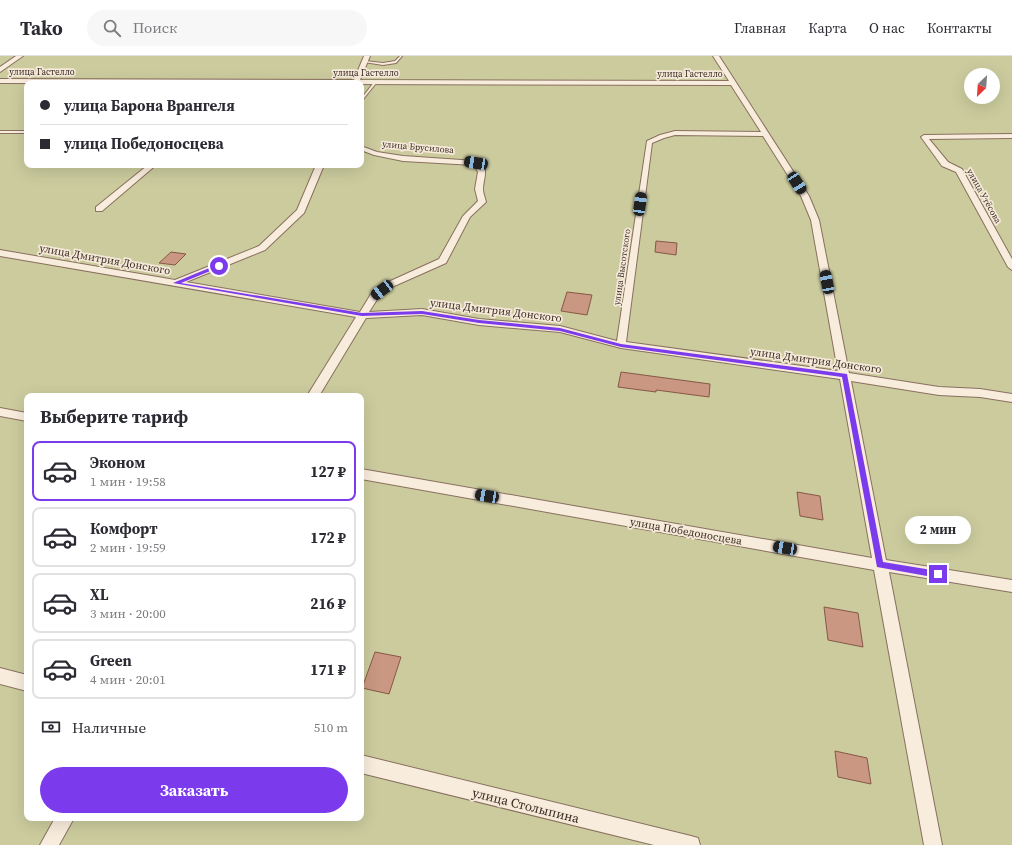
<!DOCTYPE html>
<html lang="ru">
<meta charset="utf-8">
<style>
:root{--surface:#fff;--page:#f7f7f7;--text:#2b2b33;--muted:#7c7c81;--line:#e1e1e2;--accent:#7c3aed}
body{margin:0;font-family:"Source Serif 4",serif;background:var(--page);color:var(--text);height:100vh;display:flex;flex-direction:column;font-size:15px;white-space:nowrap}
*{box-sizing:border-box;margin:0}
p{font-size:13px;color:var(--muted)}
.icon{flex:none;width:22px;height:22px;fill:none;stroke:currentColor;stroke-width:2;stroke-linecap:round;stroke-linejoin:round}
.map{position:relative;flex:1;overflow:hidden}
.sheet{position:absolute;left:24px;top:337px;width:340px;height:428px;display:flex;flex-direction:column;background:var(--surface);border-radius:8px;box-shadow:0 4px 16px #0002}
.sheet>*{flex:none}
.top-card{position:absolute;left:24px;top:24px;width:340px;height:88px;border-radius:8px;box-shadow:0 4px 16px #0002;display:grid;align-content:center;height:88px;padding:0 16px;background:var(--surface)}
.needle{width:26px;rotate:205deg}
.fabs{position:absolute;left:964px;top:12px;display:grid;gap:8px}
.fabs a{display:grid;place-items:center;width:36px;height:36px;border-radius:50%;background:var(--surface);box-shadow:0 4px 16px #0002;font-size:20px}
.end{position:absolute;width:18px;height:18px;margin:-9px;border:5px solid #7c3aed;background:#fff;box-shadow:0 0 0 2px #fff}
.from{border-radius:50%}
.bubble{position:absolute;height:28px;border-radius:14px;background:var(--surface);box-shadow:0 4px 16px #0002;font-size:13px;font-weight:700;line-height:28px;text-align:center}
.car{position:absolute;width:12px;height:24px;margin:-12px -6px;border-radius:5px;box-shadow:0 0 3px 1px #0007;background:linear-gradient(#222 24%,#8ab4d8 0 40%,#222 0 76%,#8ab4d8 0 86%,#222 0)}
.top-card b{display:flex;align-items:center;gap:14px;height:38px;font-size:15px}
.top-card b+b{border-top:1px solid var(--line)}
.top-card i{width:10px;height:10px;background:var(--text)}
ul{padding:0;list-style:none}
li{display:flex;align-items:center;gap:12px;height:60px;margin:0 8px 6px;padding:0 8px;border:2px solid var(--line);border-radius:8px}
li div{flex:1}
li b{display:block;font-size:15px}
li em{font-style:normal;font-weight:700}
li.active{border-color:var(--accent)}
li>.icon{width:36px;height:36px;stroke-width:1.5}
h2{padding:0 16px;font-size:18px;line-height:48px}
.pay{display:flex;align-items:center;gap:10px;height:44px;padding:0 16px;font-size:15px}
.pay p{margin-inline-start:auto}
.cta{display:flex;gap:8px;margin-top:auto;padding:8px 16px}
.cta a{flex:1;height:46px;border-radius:24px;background:var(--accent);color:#fff;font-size:16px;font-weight:700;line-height:46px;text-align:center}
header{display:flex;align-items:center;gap:24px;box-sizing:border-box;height:56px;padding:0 20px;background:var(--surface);border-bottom:1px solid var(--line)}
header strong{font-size:19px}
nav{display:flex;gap:22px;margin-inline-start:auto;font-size:14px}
.search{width:280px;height:36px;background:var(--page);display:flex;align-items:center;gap:10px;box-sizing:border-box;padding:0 14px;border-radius:22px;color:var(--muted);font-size:15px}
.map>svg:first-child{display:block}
.green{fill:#cbcb9e;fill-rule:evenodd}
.building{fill:#c99782;stroke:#875846}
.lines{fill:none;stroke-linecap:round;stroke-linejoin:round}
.lane-casing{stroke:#89705f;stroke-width:2}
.street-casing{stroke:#89705f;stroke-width:2}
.lane{fill:#f8ecdd;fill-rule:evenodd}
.street{fill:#f8ecdd;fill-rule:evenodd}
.route{fill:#7c3aed}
.labels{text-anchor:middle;stroke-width:3.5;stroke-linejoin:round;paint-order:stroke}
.far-street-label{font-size:9px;fill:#3a2a22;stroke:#f5e9d9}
.street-label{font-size:11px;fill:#3a2a22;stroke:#f5e9d9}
.near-street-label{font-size:13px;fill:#3a2a22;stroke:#f5e9d9}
</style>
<header>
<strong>Tako</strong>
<div class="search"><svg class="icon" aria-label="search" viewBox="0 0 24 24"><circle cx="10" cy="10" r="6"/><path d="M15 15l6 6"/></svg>Поиск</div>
<nav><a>Главная</a><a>Карта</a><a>О нас</a><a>Контакты</a></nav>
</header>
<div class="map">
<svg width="1012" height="789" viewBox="0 0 1012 789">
<rect width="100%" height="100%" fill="#eddeca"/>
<path class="green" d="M0,0H1012V789H0ZM971,19H993V41H971ZM27,27H361V109H27ZM27,340H361V762H27Z"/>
<path class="building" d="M656,185L677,187L676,199L655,196Z
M171,196L186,198L175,209L159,207Z
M567,236L592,239L587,259L561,255Z
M621,316L710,328L709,341L656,334V336L618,331Z
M797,436L820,440L823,464L800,460Z
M824,551L858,557L863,591L828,584Z
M375,596L401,601L389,638L362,632Z
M835,695L867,702L871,728L838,721Z"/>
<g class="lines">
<defs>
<path id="lane" d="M400,0H402L396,7L383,9L364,6L365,5L383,7L395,5Z
M375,25L377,26L361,46V43Z
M0,75H27V77H0Z"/>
<path id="street" d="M16,0H23L0,16V11Z
M364,0H370L360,24L729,25L713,0H719L809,140L819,164L849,317L939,331L980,333L1012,338V346L980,341L939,339L851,325L886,504L1012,524V536L889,516L942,789H924L874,514L361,423V413L872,502L840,323L621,292L560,276L479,269L422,259L366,262L319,340H307L356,261L0,200V194L175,224L259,190L297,154L316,109H324L304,157L265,194L186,226L360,256L371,238L386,227L439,203L463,160L478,145L475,133L478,116L474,109L403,105L374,99L361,94V90L377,96L403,100L476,105C491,110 483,122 483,133C483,137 485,142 486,146L470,161L446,207L392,231L378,242L369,256L422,253L479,263L560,270L617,285L647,85L660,79L675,75L761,76L731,29L0,27V23L354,24ZM675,79L763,80L801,140L811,164L838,315L626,286L652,87L664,82Z
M1012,78V82L929,83L948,106L962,113L1012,203V214L1008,211L956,116L942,110L921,81L924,79Z
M148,109H156L102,155H96V151Z
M0,352L27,357V365L0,360Z
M0,612L27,619V635L0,628Z
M361,699L691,780L698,782L700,789H654L361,717Z
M55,762H74L59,789H40Z"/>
</defs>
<use href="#lane" class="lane-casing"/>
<use href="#street" class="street-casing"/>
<use href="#lane" class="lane"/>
<use href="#street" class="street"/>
</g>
<path class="route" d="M219,208L220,211L181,227L362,257L422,255L479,264L560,272L621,288L847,318L883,506L938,515L942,518L938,522L877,511L842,321L621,291L560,275L479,267L422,258L362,260L173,227Z"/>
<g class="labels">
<g class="far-street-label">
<text x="42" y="19">улица Гастелло</text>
<text x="366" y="20">улица Гастелло</text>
<text x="690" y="21">улица Гастелло</text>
<text transform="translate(418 91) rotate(5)" y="3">улица Брусилова</text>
<text transform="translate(984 140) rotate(61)" y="3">улица Утёсова</text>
<text transform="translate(622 211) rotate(-82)" y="3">улица Высотского</text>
</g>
<g class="street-label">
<text transform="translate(105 203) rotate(10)" y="4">улица Дмитрия Донского</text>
<text transform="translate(496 254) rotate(7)" y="4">улица Дмитрия Донского</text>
<text transform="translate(816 304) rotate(8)" y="4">улица Дмитрия Донского</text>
<text transform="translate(686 475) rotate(10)" y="4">улица Победоносцева</text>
</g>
<g class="near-street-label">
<text transform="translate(526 749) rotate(14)" y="5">улица Столыпина</text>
</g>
</g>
</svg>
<div class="fabs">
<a><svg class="needle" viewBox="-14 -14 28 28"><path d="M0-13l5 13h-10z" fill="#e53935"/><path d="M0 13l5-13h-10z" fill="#7c7c81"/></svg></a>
</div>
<i class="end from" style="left:219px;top:210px"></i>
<i class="end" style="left:938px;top:518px"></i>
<div class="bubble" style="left:905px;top:460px;width:66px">2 мин</div>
<i class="car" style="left:476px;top:107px;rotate:279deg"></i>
<i class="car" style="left:797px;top:127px;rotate:147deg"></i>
<i class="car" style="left:640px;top:148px;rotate:8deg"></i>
<i class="car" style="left:827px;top:226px;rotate:349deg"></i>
<i class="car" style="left:382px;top:234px;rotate:233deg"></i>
<i class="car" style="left:487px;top:440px;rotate:280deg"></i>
<i class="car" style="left:785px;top:492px;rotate:280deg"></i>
<div class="top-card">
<b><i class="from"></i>улица Барона Врангеля</b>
<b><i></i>улица Победоносцева</b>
</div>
<section class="sheet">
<h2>Выберите тариф</h2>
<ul>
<li class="active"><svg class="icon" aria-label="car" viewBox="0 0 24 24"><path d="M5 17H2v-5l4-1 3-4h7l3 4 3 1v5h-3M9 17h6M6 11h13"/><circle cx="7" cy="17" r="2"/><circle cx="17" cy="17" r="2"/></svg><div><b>Эконом</b><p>1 мин · 19:58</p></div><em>127 ₽</em></li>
<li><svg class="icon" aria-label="car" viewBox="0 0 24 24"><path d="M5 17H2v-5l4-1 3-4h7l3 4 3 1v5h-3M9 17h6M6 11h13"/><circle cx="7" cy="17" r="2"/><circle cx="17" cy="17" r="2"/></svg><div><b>Комфорт</b><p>2 мин · 19:59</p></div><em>172 ₽</em></li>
<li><svg class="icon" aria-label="car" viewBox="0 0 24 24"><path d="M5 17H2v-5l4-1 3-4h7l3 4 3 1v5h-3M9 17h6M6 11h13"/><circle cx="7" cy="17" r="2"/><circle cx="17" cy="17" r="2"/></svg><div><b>XL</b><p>3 мин · 20:00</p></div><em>216 ₽</em></li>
<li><svg class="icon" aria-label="car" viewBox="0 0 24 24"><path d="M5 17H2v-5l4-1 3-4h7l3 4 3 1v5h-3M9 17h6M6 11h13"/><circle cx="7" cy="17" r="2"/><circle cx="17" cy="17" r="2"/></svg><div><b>Green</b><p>4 мин · 20:01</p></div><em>171 ₽</em></li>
</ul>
<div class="pay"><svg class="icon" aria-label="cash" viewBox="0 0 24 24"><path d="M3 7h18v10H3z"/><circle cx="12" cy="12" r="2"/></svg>Наличные<p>510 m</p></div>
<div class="cta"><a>Заказать</a></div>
</section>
</div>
